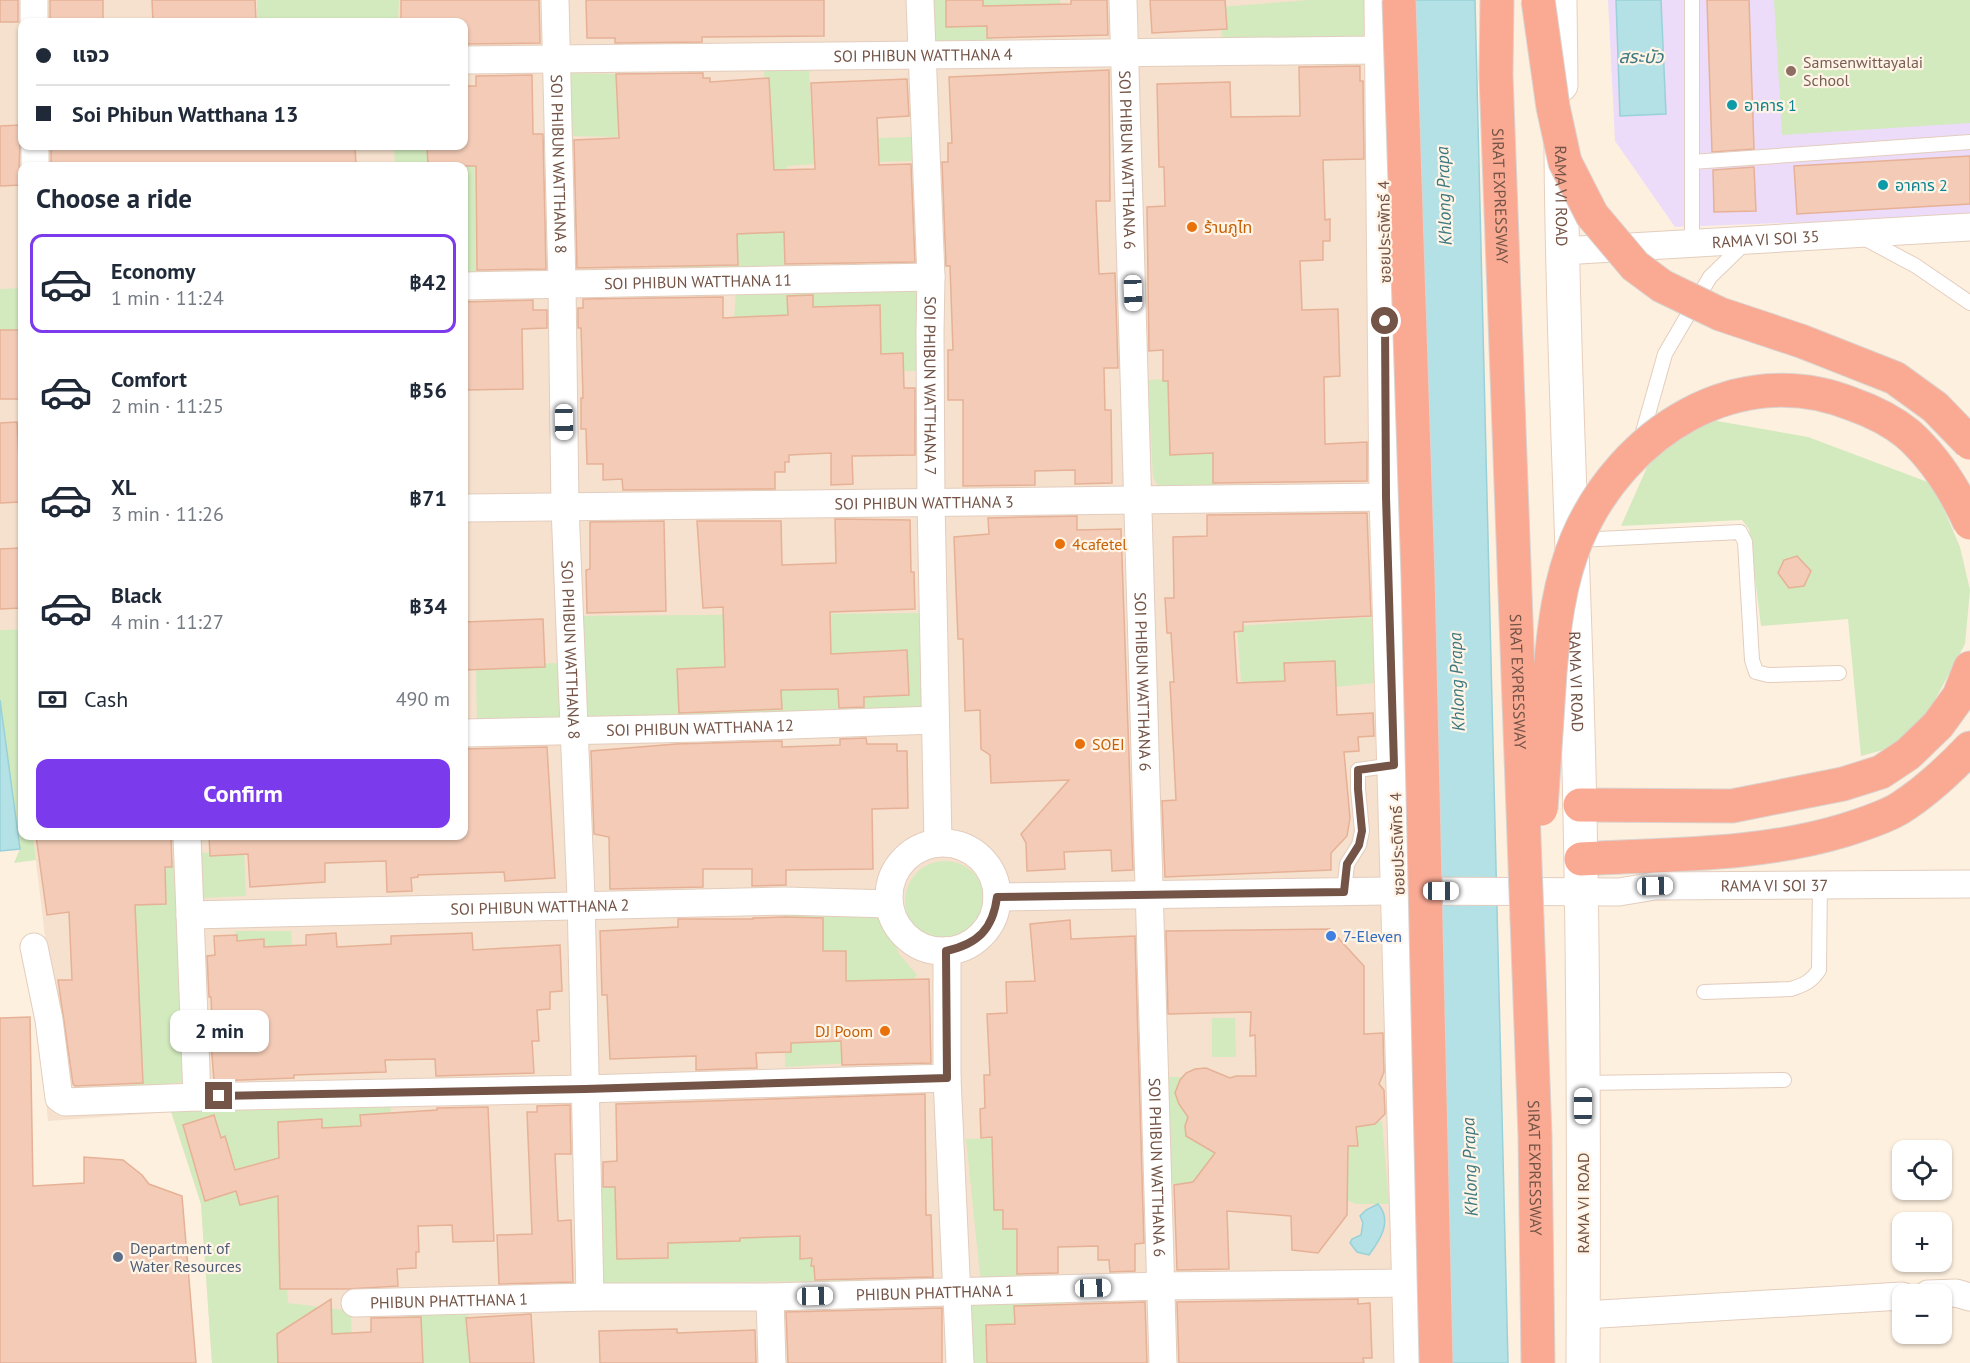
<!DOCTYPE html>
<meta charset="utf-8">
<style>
:root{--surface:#fff;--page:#f2f2f3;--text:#1f2937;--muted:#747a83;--line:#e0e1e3;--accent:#7c3aed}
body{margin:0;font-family:"PT Sans","Noto Sans Thai",sans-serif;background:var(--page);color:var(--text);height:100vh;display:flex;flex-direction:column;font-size:22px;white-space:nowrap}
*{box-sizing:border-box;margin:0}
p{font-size:20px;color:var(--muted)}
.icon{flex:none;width:33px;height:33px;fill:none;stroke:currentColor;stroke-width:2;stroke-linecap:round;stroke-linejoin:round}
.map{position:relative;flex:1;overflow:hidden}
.side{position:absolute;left:18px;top:162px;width:450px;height:678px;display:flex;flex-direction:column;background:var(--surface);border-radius:12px;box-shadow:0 2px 4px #0004}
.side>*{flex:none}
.hud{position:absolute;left:18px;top:18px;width:450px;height:132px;border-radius:12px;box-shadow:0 2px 4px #0004;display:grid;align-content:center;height:132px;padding:0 18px;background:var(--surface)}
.fabs{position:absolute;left:1892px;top:1140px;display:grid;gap:12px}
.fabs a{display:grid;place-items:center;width:60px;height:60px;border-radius:12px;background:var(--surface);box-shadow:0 2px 4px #0004;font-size:30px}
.end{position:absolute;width:27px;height:27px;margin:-14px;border:8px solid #735446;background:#fff;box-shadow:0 0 0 3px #fff}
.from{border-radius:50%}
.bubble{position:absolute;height:42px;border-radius:12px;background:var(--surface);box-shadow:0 2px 4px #0004;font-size:20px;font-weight:700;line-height:42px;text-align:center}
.car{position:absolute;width:18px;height:36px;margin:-18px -9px;border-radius:8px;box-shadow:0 0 4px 2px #0007;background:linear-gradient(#fff 24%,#345 0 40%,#fff 0 76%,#345 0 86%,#fff 0)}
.hud b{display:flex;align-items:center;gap:21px;height:57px;font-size:22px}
.hud b+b{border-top:2px solid var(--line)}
.hud i{width:15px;height:15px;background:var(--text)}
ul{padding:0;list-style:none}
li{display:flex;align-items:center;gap:18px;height:99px;margin:0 12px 9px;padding:0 6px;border:3px solid transparent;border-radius:12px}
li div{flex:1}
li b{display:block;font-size:22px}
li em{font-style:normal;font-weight:700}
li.on{border-color:var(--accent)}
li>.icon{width:54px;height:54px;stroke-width:1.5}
h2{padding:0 18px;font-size:27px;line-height:72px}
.pay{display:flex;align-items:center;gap:15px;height:66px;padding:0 18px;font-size:22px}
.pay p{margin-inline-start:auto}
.cta{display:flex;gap:12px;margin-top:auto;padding:12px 18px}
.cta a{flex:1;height:69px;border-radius:12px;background:var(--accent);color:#fff;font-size:24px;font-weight:700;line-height:69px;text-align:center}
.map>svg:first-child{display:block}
.residential{fill:#f5e1cd;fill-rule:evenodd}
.education{fill:#eddcf9}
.green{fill:#d2eabd}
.water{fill:#b3e1e6;stroke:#99d1d8;stroke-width:1.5}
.building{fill:#f3cbb6;stroke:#e6b196;stroke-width:1.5}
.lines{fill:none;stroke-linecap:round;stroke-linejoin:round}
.lane-casing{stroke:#e3cdbe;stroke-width:16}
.street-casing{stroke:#e3cdbe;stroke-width:29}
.secondary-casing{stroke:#e8cebb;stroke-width:35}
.highway-casing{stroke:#dbd3cf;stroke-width:35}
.lane{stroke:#fff;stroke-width:14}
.street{stroke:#fff;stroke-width:27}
.secondary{stroke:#fff;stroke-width:33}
.highway{stroke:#faa993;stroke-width:33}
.highway-bridge-casing{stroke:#dbd3cf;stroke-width:35;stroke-linecap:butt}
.highway-bridge{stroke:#faa993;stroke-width:33}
.route{stroke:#735446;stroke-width:8}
.education-dot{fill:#8d6e63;stroke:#fff4e6;stroke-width:2}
.culture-dot{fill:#0f9aa8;stroke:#fff4e6;stroke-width:2}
.food-dot{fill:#e8710a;stroke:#fff4e6;stroke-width:2}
.shop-dot{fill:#3f7fe0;stroke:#fff4e6;stroke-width:2}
.service-dot{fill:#5c6f8a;stroke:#fff4e6;stroke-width:2}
.labels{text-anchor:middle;stroke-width:4.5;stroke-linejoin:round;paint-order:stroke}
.street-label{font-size:16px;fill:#735446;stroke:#fff4e6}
.education-label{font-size:16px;fill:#785e54;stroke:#fff4e6;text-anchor:start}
.culture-label{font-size:16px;fill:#0d838f;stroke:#fff4e6;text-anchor:start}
.food-label{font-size:16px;fill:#c56008;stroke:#fff4e6;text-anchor:start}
.shop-label{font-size:16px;fill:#366cbe;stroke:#fff4e6;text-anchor:start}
.service-label{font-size:16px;fill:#4e5e75;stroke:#fff4e6;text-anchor:start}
.water-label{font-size:18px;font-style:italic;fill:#3d7981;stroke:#fff4e6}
</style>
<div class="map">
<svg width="1970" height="1363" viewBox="0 0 1970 1363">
<rect width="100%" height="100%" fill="#fdf0df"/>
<path class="residential" d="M0,0H1373L1395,1363H212L201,1204L171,1112L48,1121L39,1028L46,945L33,836H464V166H22V629L0,630ZM22,22H464V146H22Z"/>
<path class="education" d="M1608,0H1970V216L1675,227L1615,141Z"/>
<path class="green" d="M257,0H399L398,22H257Z
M933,0H1060L1061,5L997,6L992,42L937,43L933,38Z
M1309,0H1369L1371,40L1222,42L1221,7Z
M1774,0H1970V123L1782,135Z
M809,69L814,164L787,166L785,265L737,272L663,266V167L767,131L764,71Z
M568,73L616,74L618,137L572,136Z
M912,137L913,161L874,162V138Z
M474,139L476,277H464V166H395L394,146H464V140Z
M22,288V330H0V289Z
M916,288L920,371H869L734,319L736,294Z
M1176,379L1215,444L1216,485L1158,486L1153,477L1148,380Z
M1671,413L1808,437L1933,484L1960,547L1970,590L1965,644L1929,711L1901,745L1861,756L1848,619L1761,626L1749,529L1742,520L1621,526Z
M922,613L925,710L587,722L581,616Z
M1375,617L1376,683L1270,693L1244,723L1237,626Z
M22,629V836H33L36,860L14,863L20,849L0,700V630Z
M560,663L561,720L477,722L476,665Z
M244,851L246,896L201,898L199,853Z
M905 901a40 40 0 1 1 80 0a40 40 0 1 1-80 0Z
M176,861L182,1082L132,1090L131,1034L122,866Z
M784,911L878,915L888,928L899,954L917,975L850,1063L785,1067Z
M235,931H291L295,996L240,948Z
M1212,1018H1235L1236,1057H1212Z
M1163,1077H1189L1270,1132L1382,1121L1389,1204H1356L1335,1195L1202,1188L1167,1183Z
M391,1106L389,1132L281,1203L288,1303L351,1311L352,1363H212L201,1204L171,1111Z
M1022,1138L1021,1276L986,1281L980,1275L966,1139Z
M631,1186L853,1247L852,1281L604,1283L597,1188Z
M1062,1298L1064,1339L1014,1363H967L964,1304Z
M468,1311L471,1363H407L405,1314Z"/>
<path class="water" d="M1413,0H1475L1508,1363H1447Z
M1616,0H1661L1666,114L1620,116Z
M0,700L20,849L0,851Z
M1378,1204C1393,1221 1380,1240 1369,1255L1357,1252L1350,1243L1352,1239L1361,1235L1363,1223L1360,1216L1366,1210Z"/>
<path class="building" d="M0,0H18V22H0Z
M50,0H103V22H50Z
M152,0H255L256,22H153Z
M401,0H539L540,43L464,44V22H401Z
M586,0H824V36L702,37V42L615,43V38H587Z
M946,0H983V6L1071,4V0H1107L1108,35L987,38V26L946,27Z
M1150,0H1225L1227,29L1152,33Z
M1707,0H1749L1754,149L1712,152Z
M1360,66V81H1363L1364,159L1323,160L1325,220L1330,219V241H1323V260L1300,261L1302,310L1338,309L1340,376L1324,377L1325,444L1367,442V481L1213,483V453L1170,455L1168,381H1163V350L1149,351L1147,207L1165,206L1164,167H1159L1157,84L1230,82L1231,117L1300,116L1299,67Z
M1109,70L1110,201H1096L1099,274L1115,273L1118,368H1104L1105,410H1111L1112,483L1075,484V470L1035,471V485L963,486V400H948V350H953L950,266H946L942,162H948V143H952L949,77Z
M703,73V78H710V82L769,78L774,170L815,169L811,83L907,79L909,116L877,118L879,165L911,164L915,262L785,264L784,232L737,234L738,265L577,268L574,140L619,138L616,74Z
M532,75L533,134H543L546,269L477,270L476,166H428L427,146H464V86H476V76Z
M21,125L19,166L22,175V185L0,186V126Z
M51,146H355L356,166H51Z
M1970,156V204L1797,214L1794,166Z
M1754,167L1756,211L1714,212L1713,170Z
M813,295V307L880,305L881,354L903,353L904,388H915V455L852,456L853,484L831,485V453L789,455V462H785V472H775V489L623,490L622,479L603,480V464H587L586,429H581V398H583L581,328H578V308H583V299L723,297V318L788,315L787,296Z
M533,300V310H547V328L522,329L523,389L464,390V302Z
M0,330H22V399H0Z
M17,422L21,502L0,503V423Z
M1367,513L1371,616L1243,622V631L1234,632L1237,683L1285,681L1284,663L1335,661L1337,715L1373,713L1374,736L1358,737L1359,751L1344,752L1350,818L1347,836L1331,853V870L1165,877L1162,801L1176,800L1170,682H1174L1171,633H1167L1165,598H1174L1173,537L1207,536V515Z
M1077,516V530L1121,529L1133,870L1112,871L1111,850L1064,852L1065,869L1027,871L1026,843L1021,834L1069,780L991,783L990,755L981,749L980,710L965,711L963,639H958L954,537L989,534L988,518Z
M835,519L910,520L911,572H914L915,609L830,612L831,654L907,650L909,695L864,697V707L839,708L838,689L781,690L782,709L679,713L677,669L725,667L723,607L703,608L697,521H781L782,565L836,563Z
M664,521L666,611L587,613L586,570L590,569V522Z
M20,548L22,608L0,609V549Z
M1797,556L1811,571L1804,586L1789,588L1778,573L1784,560Z
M543,619L545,667L464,670V622Z
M866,738L867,744H897V751H907L908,808L872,809L873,869L786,870V885L752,886V869H703V887L610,889L609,837L594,834L591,751L676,744L782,741V747L840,745V739Z
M547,747L555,878L505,881L504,872L418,875V877L411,878L412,891L387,892L386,861L325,863V882L250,887L248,854L210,856L209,836H464V749Z
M36,836H171L172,867H165L166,904L135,905L143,1083L75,1086L73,1084L58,980H72L69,912L47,915Z
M785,917L823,918V951H846V981L929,979L931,1063L842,1065L841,1041L791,1043V1052L756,1053L757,1068L696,1070V1056L610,1059L607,995H602L600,931L678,927V919H753V918Z
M1070,920L1071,939L1135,936L1144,1243L1135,1244V1271L1110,1272L1109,1260H1098V1246L1058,1247V1273L1017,1274V1229H1003V1210H994L992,1137L981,1138L980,1109L985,1108L984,1075H990L987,1014L1007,1013L1006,982L1035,981L1030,924Z
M1330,929L1364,966V1034L1383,1033L1384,1072L1379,1084L1384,1090L1385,1114L1375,1124L1356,1127L1358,1146H1348L1347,1215L1318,1253L1292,1250L1291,1216L1227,1211L1229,1269L1177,1270L1174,1185L1193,1182L1215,1153L1186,1136L1185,1126L1188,1117L1179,1104L1175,1093L1180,1080L1186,1073L1195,1069L1206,1068L1230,1078L1236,1076H1256L1255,1035L1250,1036L1251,1012L1168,1014L1166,931Z
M336,933L337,947L391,944V936L472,933L473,950L560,945L562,991L550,992V1009L537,1010L539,1041H532L534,1073L436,1076L435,1059L385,1060L386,1072L294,1075V1078L214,1081L211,1042H213L211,997H209L207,956L215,955L214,936L237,935V941L264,939V947L306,945V935Z
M30,1017L33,1186L84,1183V1157L123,1160L142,1175L149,1184L182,1196L196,1363H0V1018Z
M925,1094L926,1215H931L933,1277L815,1280L814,1266H811L812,1258L800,1259V1236L740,1238V1241L668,1243V1258L617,1259L615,1187H603V1162L617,1161L616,1104Z
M570,1105L571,1154H555L558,1221L571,1220L573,1282L499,1284L497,1235L532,1234L527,1112H537V1106Z
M488,1107L494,1241L453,1242L452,1225L418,1226L419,1252H416V1268L397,1269L398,1286L349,1289H280L278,1196L240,1205L236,1191L205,1201L183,1125L214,1115L221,1138L225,1136L235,1170L279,1158L278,1122L322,1119V1128L361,1126L360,1115L437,1110V1108Z
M331,1299L332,1334L371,1332V1318L421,1317L423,1363H278L277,1334Z
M1358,1299V1304L1370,1303L1372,1358H1363L1364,1363H1179L1177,1302Z
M1145,1302L1147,1363H987L986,1325L1015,1324L1014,1306Z
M942,1308V1363H788L786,1312Z
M531,1314L534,1363H470L466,1318Z
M677,1329V1333L755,1330L756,1363H600L599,1331Z"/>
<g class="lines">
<defs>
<path id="lane" d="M1692,0V245
M1692,162L1970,142
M1862,237L1916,266L1970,303
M1641,439L1665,354L1710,277L1745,243
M1578,540L1740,532L1745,542L1752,660L1756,672L1768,675L1839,673
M1344,892L1347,864L1359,845L1362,831L1358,789V770L1394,765
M1704,992L1791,989C1804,985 1812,981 1819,970L1820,884
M1583,1083L1784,1080"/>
<g id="street">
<path d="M34,0V22"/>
<path id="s1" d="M555,0L562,285L565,507L581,897L590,1297"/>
<path id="s2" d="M920,0L931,277L930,332L931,502L938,842"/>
<path id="s3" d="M1123,0L1163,1363"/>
<path id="s4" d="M464,60L1374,50L1383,48"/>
<path d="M35,146V166"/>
<path id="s5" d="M1562,251L1970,227"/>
<path id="s6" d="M464,286L931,277"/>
<path id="s7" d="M464,508L1386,497"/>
<path id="s8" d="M464,733L700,728L935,720"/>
<path d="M187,836L197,1097"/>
<circle cx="943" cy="897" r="54"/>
<path id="s9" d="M997,897L1386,891L1619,892L1655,886L1970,884"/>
<path id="s10" d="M190,915L785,901L889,904"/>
<path d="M34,947L49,1020L59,1098L65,1102L197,1097L585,1089L947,1078"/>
<path d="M947,951V1078L960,1363"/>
<path d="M1928,1294L1956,1293L1970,1297"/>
<path d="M770,1297L772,1363"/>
<path id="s11" d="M355,1303L590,1297H770L1161,1286L1409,1283"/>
<path d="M1584,1315L1902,1296"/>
</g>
<g id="secondary">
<path d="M1381,0L1386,497L1411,1363"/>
<path d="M1560,0L1561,85"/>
<path id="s12" d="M1561,146C1562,342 1573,537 1578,733C1584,943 1584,1153 1583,1363"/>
</g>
<g id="highway">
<path d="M1580,805L1732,806L1843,784L1881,772L1908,754L1938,725L1959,696L1970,668"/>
<path d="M1581,859C1669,854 1760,856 1845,830C1863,824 1884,818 1900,808C1927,791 1948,771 1970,748"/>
<path id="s13" d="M1527,919L1535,1135L1538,1363"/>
</g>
</defs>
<use href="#lane" class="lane-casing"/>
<use href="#street" class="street-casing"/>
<use href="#secondary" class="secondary-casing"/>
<use href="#highway" class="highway-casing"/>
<use href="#lane" class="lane"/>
<use href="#street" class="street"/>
<use href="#secondary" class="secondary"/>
<use href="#highway" class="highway"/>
<defs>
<g id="highway-bridge">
<path d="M1399,0L1418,577L1436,1363"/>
<path id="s14" d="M1497,0L1496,75L1527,919"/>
<path d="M1538,0L1553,107L1565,162L1592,215L1635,266L1662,286L1720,314L1801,341L1895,378L1935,407L1970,443"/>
<path d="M1541,809C1544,763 1547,718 1550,672C1554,627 1559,582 1577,539C1622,433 1738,358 1852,404C1872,411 1892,421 1908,434C1936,459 1955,490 1970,523"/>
</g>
</defs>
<use href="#highway-bridge" class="highway-bridge-casing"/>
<use href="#highway-bridge" class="highway-bridge"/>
</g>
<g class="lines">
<path class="route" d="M219,1096L585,1089L947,1078L946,951C978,944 993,929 997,897L1344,892L1347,864L1359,845L1362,831L1358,789V770L1394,765L1386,497L1385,321"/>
</g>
<circle class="education-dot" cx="1791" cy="71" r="6"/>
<g class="culture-dot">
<circle cx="1732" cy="105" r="6"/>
<circle cx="1883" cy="185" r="6"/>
</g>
<g class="food-dot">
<circle cx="1192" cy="227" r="6"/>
<circle cx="1060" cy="544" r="6"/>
<circle cx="1080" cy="744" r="6"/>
<circle cx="885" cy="1031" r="6"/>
</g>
<circle class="shop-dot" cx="1331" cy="936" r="6"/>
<circle class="service-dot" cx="118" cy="1257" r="6"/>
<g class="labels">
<g class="street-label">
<text dy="6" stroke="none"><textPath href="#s4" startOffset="459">SOI PHIBUN WATTHANA 4</textPath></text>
<text dy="6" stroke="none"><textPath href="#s3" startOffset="160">SOI PHIBUN WATTHANA 6</textPath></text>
<text dy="6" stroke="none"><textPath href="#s1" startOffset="164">SOI PHIBUN WATTHANA 8</textPath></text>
<text dy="6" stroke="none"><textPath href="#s14" startOffset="196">SIRAT EXPRESSWAY</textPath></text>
<text dy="6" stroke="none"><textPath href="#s12" startOffset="50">RAMA VI ROAD</textPath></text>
<text transform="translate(1384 232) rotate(-91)" y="6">ซอยประดิพัทธ์ 4</text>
<text dy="6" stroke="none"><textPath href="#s5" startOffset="204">RAMA VI SOI 35</textPath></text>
<text dy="6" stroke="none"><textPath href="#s6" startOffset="234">SOI PHIBUN WATTHANA 11</textPath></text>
<text dy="6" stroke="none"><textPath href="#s2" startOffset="386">SOI PHIBUN WATTHANA 7</textPath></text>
<text dy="6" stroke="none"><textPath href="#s7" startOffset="460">SOI PHIBUN WATTHANA 3</textPath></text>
<text dy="6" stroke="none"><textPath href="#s1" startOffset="650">SOI PHIBUN WATTHANA 8</textPath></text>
<text dy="6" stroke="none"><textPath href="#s3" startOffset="682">SOI PHIBUN WATTHANA 6</textPath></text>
<text dy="6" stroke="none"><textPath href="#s14" startOffset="682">SIRAT EXPRESSWAY</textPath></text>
<text dy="6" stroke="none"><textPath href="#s12" startOffset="536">RAMA VI ROAD</textPath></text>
<text dy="6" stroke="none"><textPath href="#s8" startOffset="236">SOI PHIBUN WATTHANA 12</textPath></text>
<text transform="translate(1397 844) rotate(-92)" y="6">ซอยประดิพัทธ์ 4</text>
<text dy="6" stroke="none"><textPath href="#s9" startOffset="778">RAMA VI SOI 37</textPath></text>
<text dy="6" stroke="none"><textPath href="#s10" startOffset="350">SOI PHIBUN WATTHANA 2</textPath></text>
<text dy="6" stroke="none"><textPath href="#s3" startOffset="1168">SOI PHIBUN WATTHANA 6</textPath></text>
<text dy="6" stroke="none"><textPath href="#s13" startOffset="249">SIRAT EXPRESSWAY</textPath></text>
<text transform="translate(1583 1203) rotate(-90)" y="6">RAMA VI ROAD</text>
<text dy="6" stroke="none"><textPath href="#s11" startOffset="580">PHIBUN PHATTHANA 1</textPath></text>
<text dy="6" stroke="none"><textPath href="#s11" startOffset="94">PHIBUN PHATTHANA 1</textPath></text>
</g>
<g class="education-label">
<text x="1803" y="68">Samsenwittayalai<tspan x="1803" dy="18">School</tspan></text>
</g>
<g class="culture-label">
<text x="1744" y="111">อาคาร 1</text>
<text x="1895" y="191">อาคาร 2</text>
</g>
<g class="food-label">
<text x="1204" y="233">ร้านภูไท</text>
<text x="1072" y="550">4cafetel</text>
<text x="1092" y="750">SOEI</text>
<text x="873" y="1037" text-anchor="end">DJ Poom</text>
</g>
<g class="shop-label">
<text x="1343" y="942">7-Eleven</text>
</g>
<g class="service-label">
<text x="130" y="1254">Department of<tspan x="130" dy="18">Water Resources</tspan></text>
</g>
<g class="water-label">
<text x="1641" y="63">สระบัว</text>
<text transform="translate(1444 196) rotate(-92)" y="6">Khlong Prapa</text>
<text transform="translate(1457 682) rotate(-92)" y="6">Khlong Prapa</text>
<text transform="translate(1470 1167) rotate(-92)" y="6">Khlong Prapa</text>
</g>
</g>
</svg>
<div class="fabs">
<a><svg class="icon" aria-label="locate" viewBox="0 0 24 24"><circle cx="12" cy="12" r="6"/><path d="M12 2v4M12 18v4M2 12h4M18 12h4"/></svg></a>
<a>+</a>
<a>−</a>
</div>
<i class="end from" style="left:1385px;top:321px"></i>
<i class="end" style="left:219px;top:1096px"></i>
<div class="bubble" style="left:170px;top:1010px;width:99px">2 min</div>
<i class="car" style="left:1133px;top:293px;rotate:178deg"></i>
<i class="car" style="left:564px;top:422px;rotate:179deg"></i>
<i class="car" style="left:1655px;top:886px;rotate:89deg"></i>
<i class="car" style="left:1441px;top:891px;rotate:90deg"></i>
<i class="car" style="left:1583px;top:1106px;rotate:0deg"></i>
<i class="car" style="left:1093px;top:1288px;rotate:88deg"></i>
<i class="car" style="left:815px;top:1296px;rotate:89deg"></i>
<div class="hud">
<b><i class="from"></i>แจว</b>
<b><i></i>Soi Phibun Watthana 13</b>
</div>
<section class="side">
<h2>Choose a ride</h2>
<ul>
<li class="on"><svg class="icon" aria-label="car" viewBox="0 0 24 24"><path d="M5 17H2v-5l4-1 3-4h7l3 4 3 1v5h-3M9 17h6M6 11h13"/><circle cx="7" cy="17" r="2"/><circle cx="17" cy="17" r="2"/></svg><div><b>Economy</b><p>1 min · 11:24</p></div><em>฿42</em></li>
<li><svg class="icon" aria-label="car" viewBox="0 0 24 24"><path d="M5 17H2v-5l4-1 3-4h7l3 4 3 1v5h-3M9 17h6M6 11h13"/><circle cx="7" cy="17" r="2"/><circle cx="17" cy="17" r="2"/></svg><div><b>Comfort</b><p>2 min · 11:25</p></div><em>฿56</em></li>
<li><svg class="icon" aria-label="car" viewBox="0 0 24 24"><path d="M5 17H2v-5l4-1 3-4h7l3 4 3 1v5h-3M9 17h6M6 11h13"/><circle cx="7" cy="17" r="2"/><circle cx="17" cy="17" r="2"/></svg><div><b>XL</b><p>3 min · 11:26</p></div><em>฿71</em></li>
<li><svg class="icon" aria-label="car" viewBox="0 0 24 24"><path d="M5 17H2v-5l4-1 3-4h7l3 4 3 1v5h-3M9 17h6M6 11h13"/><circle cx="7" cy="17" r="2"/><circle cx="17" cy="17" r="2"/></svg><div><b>Black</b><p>4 min · 11:27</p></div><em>฿34</em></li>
</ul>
<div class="pay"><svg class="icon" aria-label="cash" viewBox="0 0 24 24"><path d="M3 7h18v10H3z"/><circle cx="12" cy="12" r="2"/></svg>Cash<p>490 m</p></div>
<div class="cta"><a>Confirm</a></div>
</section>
</div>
